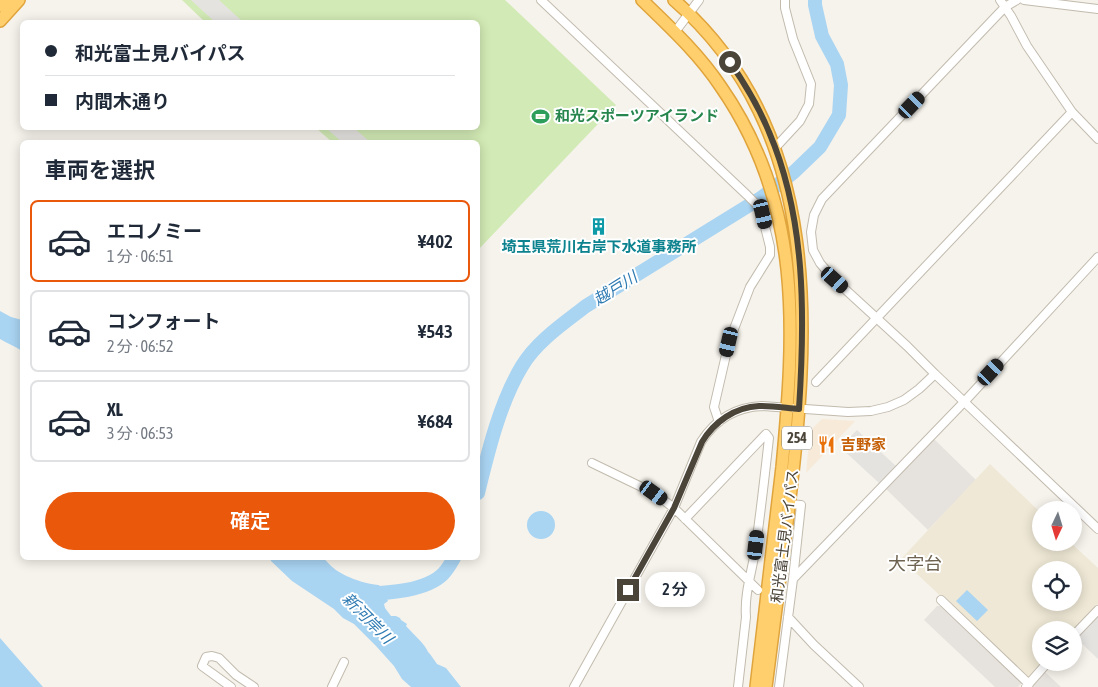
<!DOCTYPE html>
<html lang="ja">
<meta charset="utf-8">
<style>
:root{--surface:#fff;--page:#f6f6f7;--text:#1f2937;--muted:#747a83;--line:#e0e1e3;--accent:#ea580c}
body{margin:0;font-family:"Asap Condensed","Noto Sans JP",sans-serif;background:var(--page);color:var(--text);height:100vh;display:flex;flex-direction:column;font-size:19px;white-space:nowrap}
*{box-sizing:border-box;margin:0}
p{font-size:16px;color:var(--muted)}
.icon{flex:none;width:28px;height:28px;fill:none;stroke:currentColor;stroke-width:2;stroke-linecap:round;stroke-linejoin:round}
.map{position:relative;flex:1;overflow:hidden}
.sheet{position:absolute;left:20px;top:140px;width:460px;height:420px;display:flex;flex-direction:column;background:var(--surface);border-radius:8px;box-shadow:0 2px 12px #0003}
.sheet>*{flex:none}
.top-card{position:absolute;left:20px;top:20px;width:460px;height:110px;border-radius:8px;box-shadow:0 2px 12px #0003;display:grid;align-content:center;height:110px;padding:0 25px;background:var(--surface)}
.needle{width:32px;rotate:184deg}
.controls{position:absolute;left:1032px;top:501px;display:grid;gap:10px}
.controls a{display:grid;place-items:center;width:50px;height:50px;border-radius:50%;background:var(--surface);box-shadow:0 2px 12px #0003;font-size:25px}
.end{position:absolute;width:22px;height:22px;margin:-11px;border:6px solid #4b4439;background:#fff;box-shadow:0 0 0 2px #fff}
.from{border-radius:50%}
.bubble{position:absolute;height:35px;border-radius:18px;background:var(--surface);box-shadow:0 2px 12px #0003;font-size:16px;font-weight:600;line-height:35px;text-align:center}
.car{position:absolute;width:15px;height:30px;margin:-15px -8px;border-radius:6px;box-shadow:0 0 4px 1px #0007;background:linear-gradient(#222 24%,#8ab4d8 0 40%,#222 0 76%,#8ab4d8 0 86%,#222 0)}
.top-card b{display:flex;align-items:center;gap:18px;height:48px;font-size:19px}
.top-card b+b{border-top:1px solid var(--line)}
.top-card i{width:12px;height:12px;background:var(--text)}
ul{padding:0;list-style:none}
li{display:flex;align-items:center;gap:15px;height:82px;margin:0 10px 8px;padding:0 15px;border:2px solid var(--line);border-radius:8px}
li div{flex:1}
li b{display:block;font-size:19px}
li em{font-style:normal;font-weight:600}
li.current{border-color:var(--accent)}
li>.icon{width:45px;height:45px;stroke-width:1.5}
h2{padding:0 25px;font-size:22px;line-height:60px}
.cta{display:flex;gap:10px;margin-top:auto;padding:10px 25px}
.cta a{flex:1;height:58px;border-radius:30px;background:var(--accent);color:#fff;font-size:20px;font-weight:600;line-height:58px;text-align:center}
.map>svg:first-child{display:block}
.commercial{fill:#f7ead8}
.industrial{fill:#e6e2dd}
.education{fill:#efe8d6;fill-rule:evenodd}
.green{fill:#d2eab5}
.parking{fill:#e5e3e0}
.water{fill:#a9d4f2}
.lines{fill:none;stroke-linecap:round;stroke-linejoin:round}
.river{stroke:#a9d4f2;stroke-width:14}
.minor-casing{stroke:#c2bbae;stroke-width:10}
.highway-casing{stroke:#e0a43c;stroke-width:14}
.minor{stroke:#fff;stroke-width:8}
.highway{stroke:#ffcf6e;stroke-width:11}
.route{stroke:#4b4439;stroke-width:6}
.labels{text-anchor:middle;stroke-width:4;stroke-linejoin:round;paint-order:stroke}
.shield{fill:#fff;stroke:#817c74;stroke-width:1}
.shield-label{font-size:14px;font-weight:bold;fill:#4b4439}
.leisure-label{font-size:15px;font-weight:bold;fill:#27864d;stroke:#fff;text-anchor:start}
.culture-label{font-size:15px;font-weight:bold;fill:#0d838f;stroke:#fff}
.food-label{font-size:15px;font-weight:bold;fill:#c56008;stroke:#fff;text-anchor:start}
.street-label{font-size:15px;fill:#4b4439;stroke:#fff}
.water-label{font-size:16px;font-style:italic;fill:#2e7ab2;stroke:#fff}
.quarter-label{font-size:18px;fill:#6e6250;stroke:#fff}
</style>
<div class="map">
<svg width="1098" height="687" viewBox="0 0 1098 687">
<rect width="100%" height="100%" fill="#f6f3ec"/>
<path class="commercial" d="M822,419L855,421L806,473L810,431Z"/>
<path class="industrial" d="M933,438L976,480L928,530L885,488Z
M937,606H942L1023,681L1018,687H995L924,620Z
M1044,671L1061,687H1029Z"/>
<path class="education" d="M990,464L1041,513V542L1071,543L1098,568V604L1073,630H1041V662L1042,663L1028,678L901,559ZM1041,570H1074V602H1041Z"/>
<path class="green" d="M182,0H505L616,105L478,250V142H332L316,128H478V22H205Z"/>
<path class="parking" d="M191,0H219L243,22H215Z
M326,128H354L370,142H342Z
M857,430L896,466L879,483L840,447Z
M1098,613V659L1075,637Z"/>
<path class="water" d="M0,311L11,317L22,320V351C15,346 8,344 0,339Z
M527 525a14 14 0 1 1 28 0a14 14 0 1 1-28 0Z
M270,558H323C326,560 328,563 331,566C342,576 364,584 379,585L388,601L384,604L385,608L391,616H396L400,618L401,620L407,624L406,626C412,633 426,645 428,652L430,654L437,664L446,668L461,687H411L402,679L394,666L376,646L354,624L343,618L334,609L292,581L271,561Z
M967,590L988,610L977,621L956,601Z
M0,638L43,687H0Z"/>
<g class="lines">
<path class="river" d="M478,493C488,452 500,402 522,366C536,342 564,323 586,306L761,198L794,172L820,147L839,115L841,85L837,64L822,36L815,5V0
M365,594C388,593 426,591 443,574C448,569 451,563 454,558"/>
<defs>
<path id="minor" d="M541,0L747,195L760,208L761,211L770,247V255L750,287L729,342L714,407L719,422
M1000,0L1011,16L1027,46L1072,112L1098,139
M1017,0L1005,7L822,199L814,215L811,232L813,250L820,263L825,269L835,280L907,346L935,374L1098,529
M1024,0L1098,9
M675,32L699,0
M775,148L800,121L809,104L811,84L793,39L785,8V0
M816,382L1072,112
M592,463L654,493L674,508L758,590
M789,504L801,505L793,579
M685,519L766,434L769,438C765,474 761,509 756,545C753,569 744,592 746,617L738,687
M941,600L1029,684
M788,617L814,645L859,687
M1074,635L1098,610
M231,687L202,666L206,657L212,656L219,658L236,675L254,687
M332,687L344,662
M574,687L674,508L701,442C715,420 736,407 762,406L848,412L871,411L888,407L904,400L919,389L935,374
M779,687L793,579L965,401L1098,257
M1026,687L1048,662"/>
<path id="highway" d="M642,0C670,27 699,54 721,87C803,205 795,331 782,467L756,687
M674,0C826,132 810,335 788,515C781,572 773,630 766,687
M0,6L6,0
M0,21L19,0"/>
</defs>
<use href="#minor" class="minor-casing"/>
<use href="#highway" class="highway-casing"/>
<use href="#minor" class="minor"/>
<use href="#highway" class="highway"/>
</g>
<g class="lines">
<path class="route" d="M628,590L674,508L702,442C714,422 735,407 759,406C772,406 786,408 799,409C805,317 806,218 769,132C759,107 745,84 730,62"/>
</g>
<defs>
<symbol id="stadium-bare" viewBox="-9 -9 18 18"><path d="M0-5a6.5 5 0 1 0 0 10a6.5 5 0 1 0 0-10ZM-3.5-1.8h7v3.6h-7Z" fill="#2e9e5b" stroke="#fff" stroke-width="2.5" paint-order="stroke"/></symbol>
<symbol id="building-bare" viewBox="-9 -9 18 18"><path d="M-4-6H4V6H1V3H-1V6H-4ZM-2.5-4.3h1.7v1.8h-1.7ZM.8-4.3h1.7v1.8H.8ZM-2.5-1h1.7V.8h-1.7ZM.8-1h1.7V.8H.8Z" fill="#0f9aa8" stroke="#fff" stroke-width="2.5" paint-order="stroke"/></symbol>
<symbol id="restaurant-bare" viewBox="-9 -9 18 18"><path d="M-5-6h1v4h1v-4h1v4h1v-4h1v5L-1.5 .5V6h-2V.5L-5-1ZM5-6V6H3V1.5H1.5Q1.5-4 5-6Z" fill="#e8710a" stroke="#fff" stroke-width="2.5" paint-order="stroke"/></symbol>
</defs>
<g fill-rule="evenodd">
<use href="#stadium-bare" x="528" y="104" width="25" height="25"/>
<use href="#building-bare" x="586" y="214" width="25" height="25"/>
<use href="#restaurant-bare" x="814" y="432" width="25" height="25"/>
</g>
<g class="labels">
<rect class="shield" x="782" y="426.5" width="30" height="23" rx="4"/>
<g class="shield-label">
<text x="797" y="443">254</text>
</g>
<g class="leisure-label">
<text x="555" y="121">和光スポーツアイランド</text>
</g>
<g class="culture-label">
<text x="599" y="252">埼玉県荒川右岸下水道事務所</text>
</g>
<g class="food-label">
<text x="841" y="450">吉野家</text>
</g>
<g class="street-label">
<text transform="translate(785 536) rotate(-83)" y="5">和光富士見バイパス</text>
</g>
<g class="water-label">
<text transform="translate(615 288) rotate(-32)" y="6">越戸川</text>
<text transform="translate(368 618) rotate(45)" y="6">新河岸川</text>
</g>
<g class="quarter-label">
<text x="915" y="570">大字台</text>
</g>
</g>
</svg>
<div class="controls">
<a><svg class="needle" viewBox="-14 -14 28 28"><path d="M0-13l5 13h-10z" fill="#e53935"/><path d="M0 13l5-13h-10z" fill="#747a83"/></svg></a>
<a><svg class="icon" aria-label="locate" viewBox="0 0 24 24"><circle cx="12" cy="12" r="6"/><path d="M12 2v4M12 18v4M2 12h4M18 12h4"/></svg></a>
<a><svg class="icon" aria-label="layers" viewBox="0 0 24 24"><path d="M12 4l9 5-9 5-9-5zM3 14l9 5 9-5"/></svg></a>
</div>
<i class="end from" style="left:730px;top:62px"></i>
<i class="end" style="left:628px;top:590px"></i>
<div class="bubble" style="left:645px;top:572px;width:60px">2 分</div>
<i class="car" style="left:912px;top:105px;rotate:44deg"></i>
<i class="car" style="left:763px;top:214px;rotate:167deg"></i>
<i class="car" style="left:835px;top:280px;rotate:132deg"></i>
<i class="car" style="left:729px;top:342px;rotate:193deg"></i>
<i class="car" style="left:991px;top:372px;rotate:43deg"></i>
<i class="car" style="left:654px;top:493px;rotate:126deg"></i>
<i class="car" style="left:756px;top:545px;rotate:7deg"></i>
<div class="top-card">
<b><i class="from"></i>和光富士見バイパス</b>
<b><i></i>内間木通り</b>
</div>
<section class="sheet">
<h2>車両を選択</h2>
<ul>
<li class="current"><svg class="icon" aria-label="car" viewBox="0 0 24 24"><path d="M5 17H2v-5l4-1 3-4h7l3 4 3 1v5h-3M9 17h6M6 11h13"/><circle cx="7" cy="17" r="2"/><circle cx="17" cy="17" r="2"/></svg><div><b>エコノミー</b><p>1 分 · 06:51</p></div><em>¥402</em></li>
<li><svg class="icon" aria-label="car" viewBox="0 0 24 24"><path d="M5 17H2v-5l4-1 3-4h7l3 4 3 1v5h-3M9 17h6M6 11h13"/><circle cx="7" cy="17" r="2"/><circle cx="17" cy="17" r="2"/></svg><div><b>コンフォート</b><p>2 分 · 06:52</p></div><em>¥543</em></li>
<li><svg class="icon" aria-label="car" viewBox="0 0 24 24"><path d="M5 17H2v-5l4-1 3-4h7l3 4 3 1v5h-3M9 17h6M6 11h13"/><circle cx="7" cy="17" r="2"/><circle cx="17" cy="17" r="2"/></svg><div><b>XL</b><p>3 分 · 06:53</p></div><em>¥684</em></li>
</ul>
<div class="cta"><a>確定</a></div>
</section>
</div>
